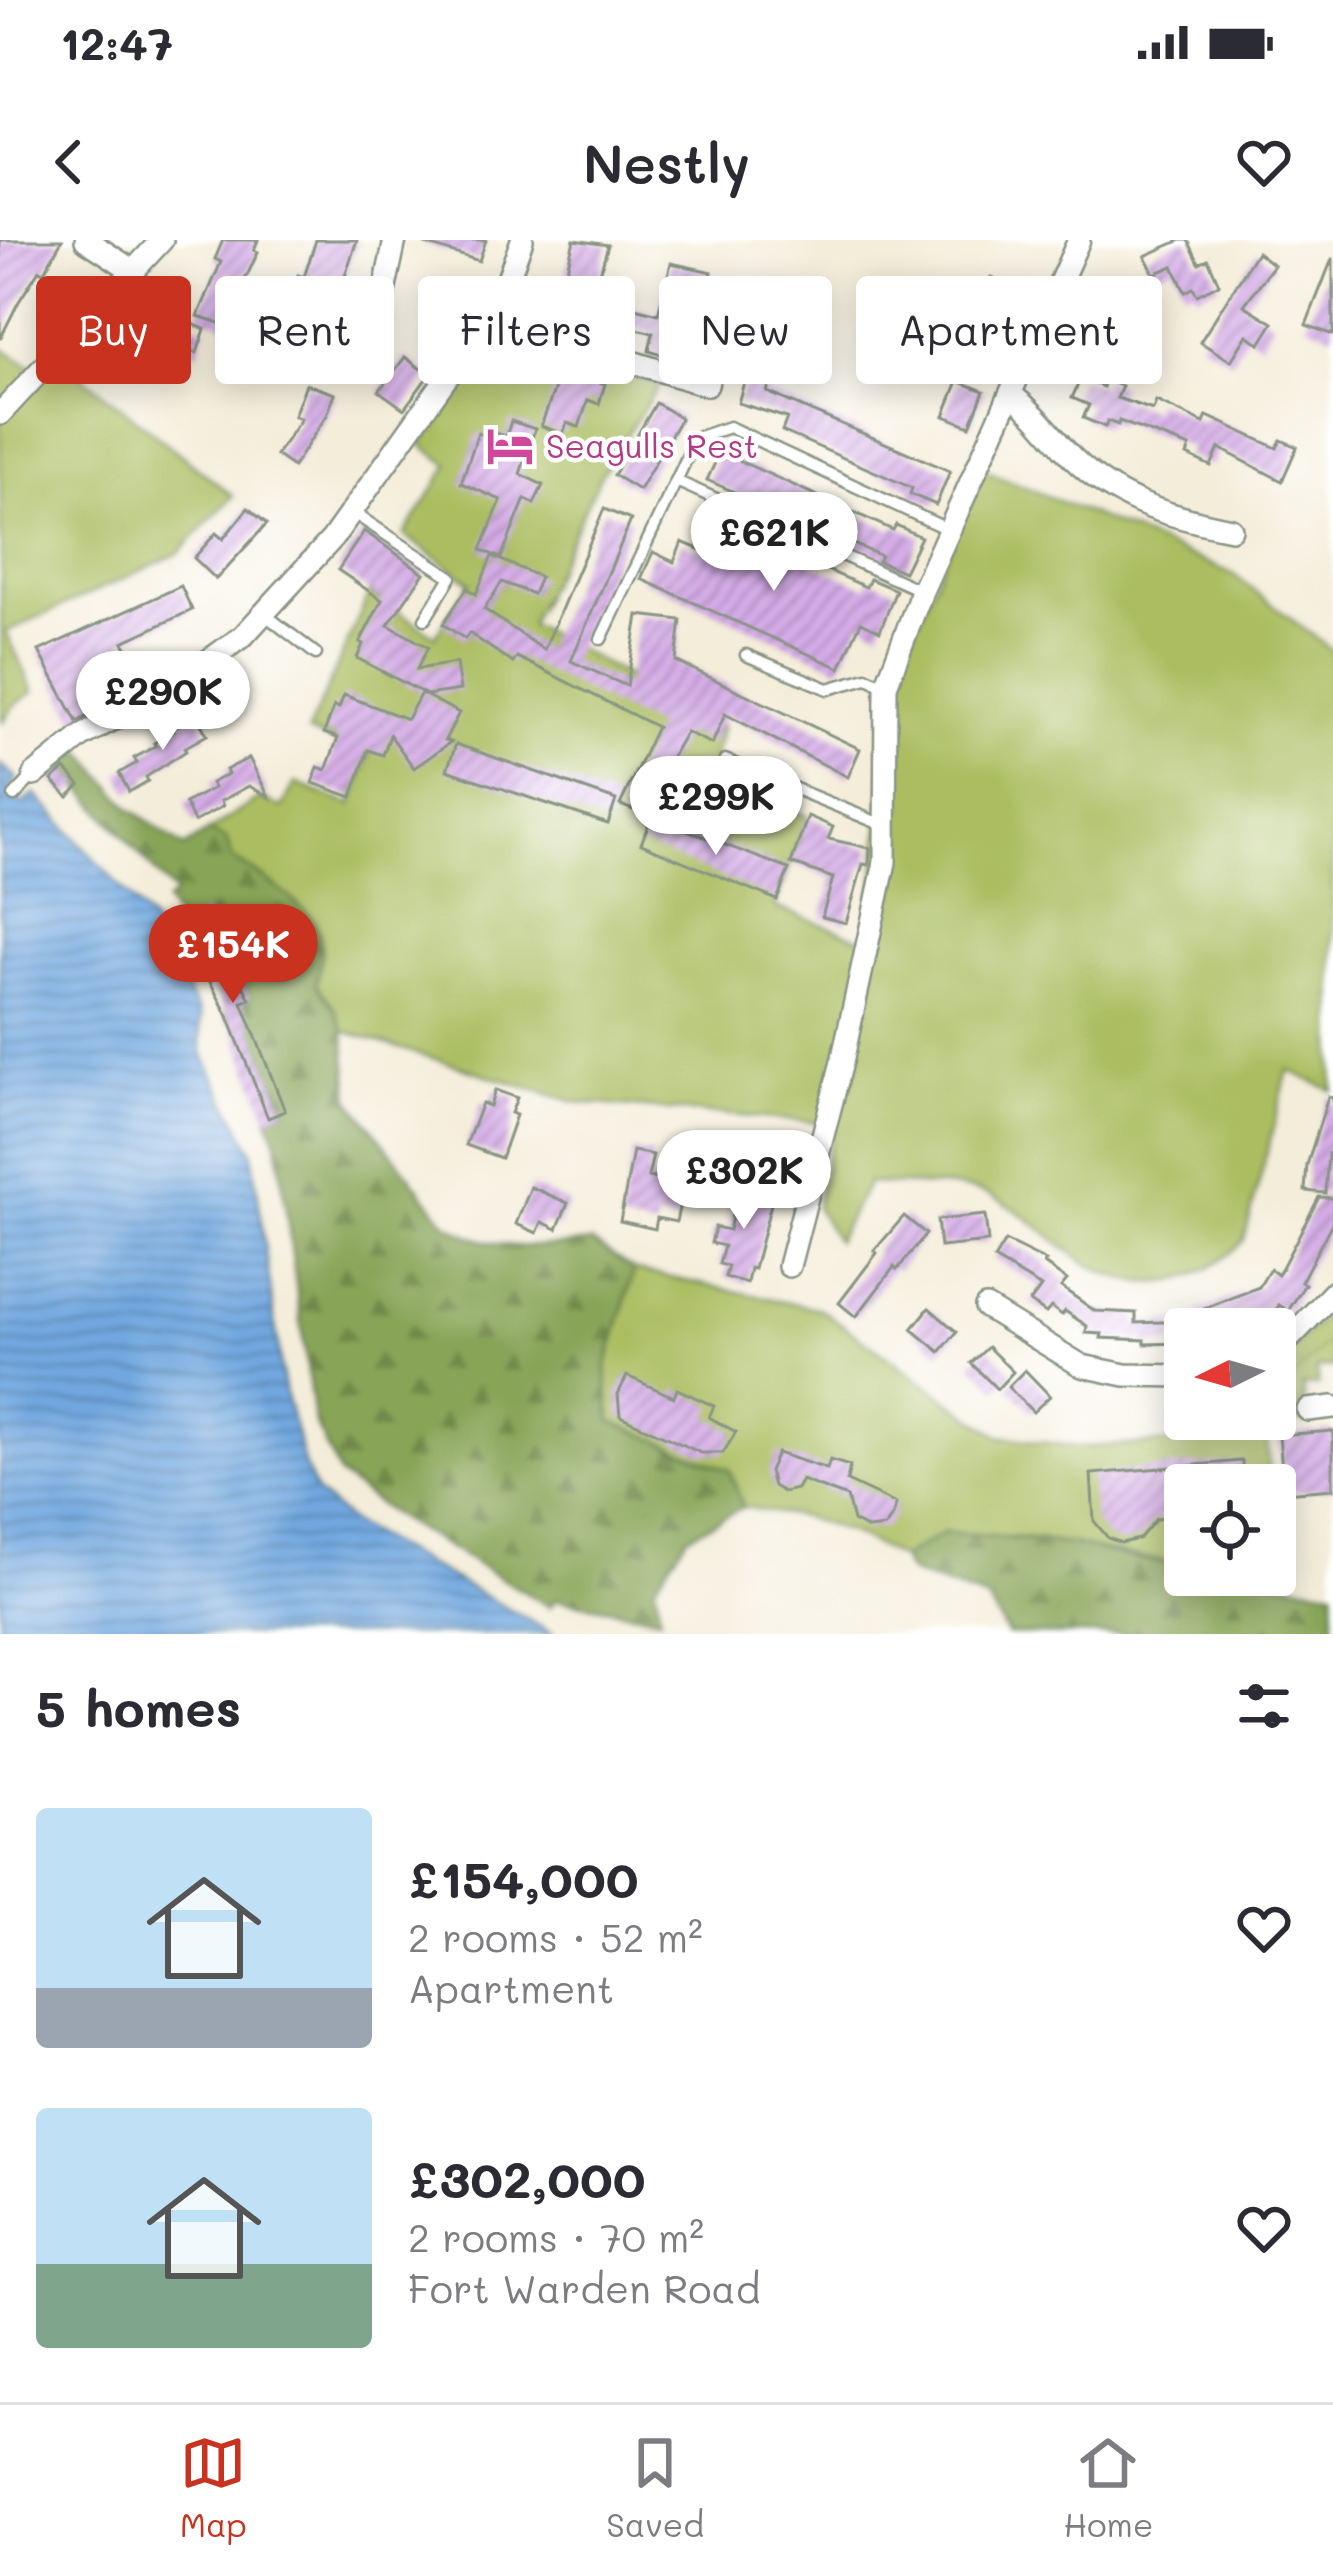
<!DOCTYPE html>
<meta charset="utf-8">
<style>
body{margin:0;font-family:Mali,sans-serif;background:#f7f7f7;color:#2b2b33;height:100vh;display:flex;flex-direction:column;font-size:45px;white-space:nowrap}
*{box-sizing:border-box;margin:0}
p{font-size:39px;color:#7c7c81}
.icon{flex:none;width:66px;height:66px;fill:none;stroke:currentColor;stroke-width:2;stroke-linecap:round;stroke-linejoin:round}
.map{position:relative;height:1394px;overflow:hidden}
.side{display:flex;flex-direction:column;background:#fff;flex:1}
.side>*{flex:none}
.guide{position:absolute;left:36px;top:36px;width:1263px;height:108px;display:flex;gap:24px}
.needle{width:78px;rotate:265deg}
.tools{position:absolute;left:1164px;top:1068px;display:grid;gap:24px}
.tools a{display:grid;place-items:center;width:132px;height:132px;border-radius:12px;background:#fff;box-shadow:0 6px 30px #0003;font-size:60px}
.price{position:absolute;translate:-50% -102px;padding:0 27px;border-radius:42px;background:#fff;color:#222;font-size:39px;line-height:78px;filter:drop-shadow(0 3px 6px #0008)}
.price::after{content:'';position:absolute;left:50%;top:72px;width:36px;height:27px;margin-left:-18px;background:inherit;clip-path:polygon(0 0,100% 0,50% 100%)}
.price.on{background:#c8321e;color:#fff}
ul{padding:0;list-style:none}
li{display:flex;align-items:center;gap:36px;height:300px;padding:0 36px}
li span{display:grid;place-items:center;flex:none;width:336px;height:240px;border-radius:12px;color:#555}
li>.icon{margin-inline-start:auto}
span .icon{width:144px;height:144px;fill:#fffc;stroke-width:1}
li b{font-size:51px}
h2{display:flex;justify-content:space-between;align-items:center;height:144px;padding:0 36px;font-size:51px}
.pill{padding:0 42px;border-radius:12px;background:#fff;box-shadow:0 6px 30px #0003;font-size:42px;line-height:108px}
.pill.on{background:#c8321e;color:#fff}
.status{display:flex;justify-content:space-between;align-items:center;height:84px;padding:0 60px;background:#fff;direction:ltr}
.status svg{height:33px;fill:currentColor}
header{display:flex;justify-content:space-between;align-items:center;height:156px;padding:0 36px;background:#fff;font-size:54px;font-weight:600}
.tabs{display:flex;justify-content:space-around;align-items:center;height:168px;border-top:3px solid #e1e1e2;background:#fff;font-size:33px;color:#7c7c81}
.tabs a{display:grid;justify-items:center;gap:6px}
.tabs .on{color:#c8321e}
.map>svg:first-child{display:block}
.green{fill:#abbd60;stroke:#657d4a;stroke-width:3}
.forest{fill:url(#forest-firs);stroke:#547045;stroke-width:3}
.garden{fill:url(#garden-furrows);stroke:#657d4a;stroke-width:3}
.water{fill:url(#water-rules);stroke:#48728a;stroke-width:3}
.building{fill:url(#building-hatch)}
.lines{fill:none;stroke-linecap:round;stroke-linejoin:round}
.lane-casing{stroke:#8a9586;stroke-width:15}
.street-casing{stroke:#8a9586;stroke-width:26}
.lane{stroke:#fff;stroke-width:10}
.street{stroke:#fff;stroke-width:21}
.labels{text-anchor:middle;stroke-width:9;stroke-linejoin:round;paint-order:stroke}
.hotel-label{font-size:33px;fill:#b23c85;stroke:#fff;text-anchor:start}
</style>
<div class="status"><b>12:47</b><svg viewBox="0 0 49 12"><path d="M0 12V9h3v3zM5 12V6h3v6zM10 12V3h3v9zM15 12V0h3v12zM26 1h20v11H26zM47 4h2v5h-2z"/></svg></div>
<header><svg class="icon" aria-label="back" viewBox="0 0 24 24"><path d="M15 5l-7 7 7 7"/></svg>Nestly<svg class="icon" aria-label="heart" viewBox="0 0 24 24"><path d="M12 20l-8-8c-3-5 5-10 8-4 3-6 11-1 8 4z"/></svg></header>
<div class="map">
<svg width="1333" height="1394" viewBox="0 0 1333 1394">
<defs>
<pattern id="forest-firs" width="22" height="20" patternUnits="userSpaceOnUse" patternTransform="scale(3)"><rect width="22" height="20" fill="#88a456"/><path d="M5 1l3.5 6h-7zM16 11l3.5 6h-7z" fill="#6f8748"/></pattern>
<pattern id="garden-furrows" width="10" height="10" patternUnits="userSpaceOnUse" patternTransform="scale(3)"><rect width="10" height="10" fill="#abbd60"/><path d="M-1 1l2-2M0 10L10 0M9 11l2-2" fill="none" stroke="#8b9b50"/></pattern>
<pattern id="water-rules" width="6" height="5" patternUnits="userSpaceOnUse" patternTransform="scale(3)"><rect width="6" height="5" fill="#71a7df"/><path d="M0 2.5h6" fill="none" stroke="#5c89b6"/></pattern>
<pattern id="building-hatch" width="6" height="6" patternUnits="userSpaceOnUse" patternTransform="scale(3)"><rect width="6" height="6" fill="#d5ace7"/><path d="M-1 1l2-2M0 6l6-6M5 7l2-2" fill="none" stroke="#ac8dbc"/></pattern>
</defs>
<rect width="100%" height="100%" fill="#fff"/>
<filter id="ink" filterUnits="userSpaceOnUse"><feTurbulence type="fractalNoise" baseFrequency=".00833" numOctaves="2"/><feDisplacementMap in="SourceGraphic" scale="24" xChannelSelector="R" yChannelSelector="G"/><feConvolveMatrix kernelMatrix="1 2 1 2 8 2 1 2 1" color-interpolation-filters="sRGB"/></filter>
<filter id="wash" filterUnits="userSpaceOnUse"><feTurbulence type="fractalNoise" baseFrequency=".004" numOctaves="4" result="noise"/><feDisplacementMap in="SourceGraphic" scale="48" xChannelSelector="R" yChannelSelector="G"/><feGaussianBlur stdDeviation="2.7" result="paint"/><feColorMatrix in="noise" values="0 0 0 0 0 0 0 0 0 0 0 0 0 0 0 0 0 1.4 0 .05"/><feComposite in="paint" operator="in"/></filter>
<g filter="url(#wash)">
<rect width="100%" height="100%" fill="#f4edd9"/>
<g class="green">
<path d="M496,97L659,145L599,238L530,384L722,487L709,534L808,576L775,667L863,699L868,724L891,446L982,229L1231,333L1333,411V851L1288,830L1244,1000C1222,1023 1196,1039 1164,1042C1084,1049 1051,982 987,954C966,944 895,945 868,943L836,1001L816,967L834,884L575,862L344,791L334,767L316,744C320,726 325,704 316,686C303,663 255,631 232,619L226,599L209,591L260,558L282,568L295,543L352,565L369,515L308,492L370,352L435,396L470,342L404,295L449,225L421,205Z"/>
<polygon points="0,107 37,129 0,168"/>
<polygon points="59,118 233,256 179,313 6,392 34,451 15,465 2,482 0,180"/>
<polygon points="634,1030 820,1069 999,1196 1078,1207 1267,1199 1270,1245 1185,1245 1185,1325 1036,1299 944,1293 901,1318 848,1292 803,1277 743,1267 729,1230 611,1182 606,1130"/>
</g>
<g class="forest">
<path d="M82,511L130,568L184,607L209,591L226,599L232,619C255,631 304,663 316,686C325,704 320,726 316,744L334,767L344,791L350,859L445,982C489,1014 542,1007 592,1002L634,1030L606,1129L611,1181L729,1230L743,1267L688,1296L655,1344L660,1378L555,1359L550,1367L396,1277L339,1235L314,1180L277,902L268,878L285,870L246,776L230,782L225,771L249,759L205,673L180,685L166,662L175,654L59,524Z"/>
<polygon points="944,1293 1073,1304 1135,1319 1185,1325 1185,1335 1244,1335 1333,1350 1333,1394 1007,1394 988,1360 909,1333 901,1318"/>
</g>
<polygon class="garden" points="1333,1070 1333,1127 1317,1128 1318,1145 1303,1146 1306,1181 1267,1185 1267,1179 1275,1179 1275,1120"/>
<polygon class="water" points="0,524 17,538 9,551 23,564 35,553 151,681 200,775 202,812 252,910 283,1144 305,1227 316,1252 353,1284 554,1394 0,1394"/>
<g id="blocks">
<g class="building">
<polygon points="0,0 62,0 44,32 39,30 18,63 0,99"/>
<polygon points="223,0 258,0 254,10 258,12 240,51 245,53 228,86 198,76 221,22 215,19"/>
<polygon points="316,0 357,0 341,48 368,56 368,80 359,109 373,112 369,131 324,116 338,70 291,55 298,35 304,37"/>
<polygon points="425,0 486,0 479,21 425,4"/>
<polygon points="574,0 608,5 593,57 658,74 671,23 712,32 707,56 691,52 675,119 649,111 653,93 587,76 582,91 554,82"/>
<polygon points="1181,0 1188,0 1199,23 1208,19 1219,44 1197,55 1193,48 1185,52 1173,26 1154,34 1145,16"/>
<polygon points="1257,12 1274,25 1244,65 1273,83 1260,104 1247,95 1231,121 1200,102"/>
<polygon points="1332,19 1333,19 1333,95 1306,85"/>
<polygon points="991,37 1017,48 1005,76 1015,80 1006,102 970,87"/>
<polygon points="456,42 471,52 464,62 470,66 449,97 428,83"/>
<polygon points="742,51 780,60 773,87 735,77"/>
<polygon points="1100,77 1140,92 1128,122 1089,107"/>
<polygon points="180,79 205,89 197,113 171,102"/>
<polygon points="765,92 790,100 782,124 776,122 767,152 950,231 936,265 910,254 912,248 782,191 787,178 738,163 752,115 758,117"/>
<polygon points="405,117 429,135 404,169 379,151"/>
<polygon points="562,128 605,144 599,164 588,160 579,187 567,183 563,194 541,186"/>
<polygon points="1081,138 1103,147 1105,140 1122,146 1117,158 1153,170 1156,161 1204,183 1207,176 1277,208 1281,200 1297,207 1282,241 1219,208 1211,226 1187,215 1190,207 1119,181 1118,185 1108,181 1105,187 1083,178 1089,165 1072,158"/>
<polygon points="958,141 984,151 970,186 944,176"/>
<polygon points="306,144 335,154 327,175 293,227 276,215 301,179 294,176"/>
<polygon points="656,163 681,178 639,250 614,235"/>
<polygon points="511,181 535,189 520,234 543,245 534,264 525,259 501,318 481,310 501,260 461,243 478,193 494,198 496,193 506,197"/>
<polygon points="720,212 893,290 896,285 921,297 904,332 878,321 881,316 707,240"/>
<polygon points="248,268 267,284 216,339 194,318 216,293 223,299"/>
<polygon points="604,269 631,280 571,421 627,446 638,375 681,380 676,421 860,509 848,537 725,474 712,504 686,492 664,530 646,575 620,565 657,487 517,417 513,423 469,393 465,399 443,384 467,348 476,354 492,316 540,337 533,354 502,342 484,369 544,410"/>
<polygon points="711,279 866,347 870,339 896,350 880,391 861,382 840,428 641,339 653,312 674,322 682,302 727,321 735,306 706,289"/>
<polygon points="364,291 424,333 388,385 428,407 417,429 456,423 460,450 427,455 357,418 363,404 360,402 382,360 338,330"/>
<polygon points="181,346 192,370 123,402 145,445 77,482 39,411"/>
<polygon points="421,453 459,473 445,500 451,502 414,528 390,495 383,515 368,510 352,557 313,543 318,527 326,530 338,498 324,493 334,466 339,468 344,455 407,479"/>
<polygon points="196,475 207,495 184,508 186,511 146,537 148,541 129,552 119,533 137,523 134,518 156,506 154,503 174,491 173,488"/>
<polygon points="456,504 616,560 608,584 447,530"/>
<polygon points="249,518 269,557 249,546 221,561 223,566 194,582 185,563 214,548 211,543 228,534 226,530"/>
<polygon points="65,529 80,545 68,557 52,540"/>
<polygon points="808,576 833,587 828,599 870,608 869,625 863,624 846,683 822,677 833,638 791,623"/>
<polygon points="651,577 789,629 777,660 641,604"/>
<polygon points="205,673 250,759 242,762 285,871 268,878 227,774 180,685"/>
<polygon points="495,850 517,858 511,873 516,875 501,918 466,905 482,863 490,866"/>
<polygon points="1328,857 1333,858 1333,916 1328,914 1325,953 1305,951 1307,925"/>
<polygon points="633,911 653,915 648,937 684,944 676,982 657,978 655,989 620,981"/>
<polygon points="739,944 774,952 754,1029 750,1028 747,1043 725,1037 728,1026 719,1024 724,1006 711,1003 715,987 729,990"/>
<polygon points="531,947 568,963 557,989 542,982 537,993 516,984"/>
<polygon points="1319,957 1333,958 1333,981 1301,1042 1305,1044 1288,1071 1279,1065 1272,1077 1242,1089 1237,1083 1222,1089 1206,1089 1198,1071 1259,1047 1270,1029 1278,1035"/>
<polygon points="985,975 988,1002 940,1007 937,980"/>
<polygon points="904,976 926,994 897,1030 894,1027 856,1077 839,1063 877,1013 874,1011"/>
<polygon points="1005,1001 1046,1021 1044,1024 1067,1040 1061,1047 1095,1071 1136,1073 1136,1083 1185,1081 1185,1103 1145,1104 1145,1100 1101,1098 1102,1094 1086,1093 1087,1086 1065,1071 1062,1075 1051,1067 1046,1073 1030,1062 1041,1047 994,1019"/>
<polygon points="929,1068 957,1092 940,1112 912,1089"/>
<polygon points="988,1107 1013,1132 997,1149 971,1123"/>
<polygon points="1025,1130 1050,1156 1033,1172 1008,1147"/>
<polygon points="627,1136 674,1157 677,1149 714,1166 709,1177 736,1192 723,1213 701,1213 620,1176 618,1154"/>
<polygon points="1333,1191 1333,1249 1284,1253 1279,1195"/>
<polygon points="777,1213 827,1229 830,1220 850,1226 847,1241 896,1264 893,1275 885,1287 868,1289 853,1281 847,1257 802,1240 797,1249 783,1252 773,1246 769,1231"/>
<polygon points="1242,1221 1243,1245 1185,1245 1185,1276 1156,1279 1139,1299 1121,1303 1108,1298 1094,1281 1091,1234"/>
</g>
</g>
</g>
<g filter="url(#ink)">
<use href="#blocks" fill-opacity="0" stroke="#8a9586" stroke-width="3"/>
<g class="lines">
<defs>
<g id="lane">
<polyline points="352,272 451,337 425,379"/>
<polyline points="922,351 676,241 696,198 729,187 949,290"/>
<polyline points="263,373 316,414"/>
<polyline points="601,399 676,241"/>
<polyline points="746,415 828,449 867,438 886,446"/>
<polyline points="725,520 883,585"/>
<polyline points="14,556 34,535"/>
</g>
<g id="street">
<polyline points="86,0 135,32"/>
<polyline points="499,64 537,93 707,145 717,101"/>
<polyline points="380,71 395,0"/>
<path d="M1012,155C1033,171 1047,189 1064,209C1110,260 1166,276 1231,289"/>
<polyline points="0,174 162,0"/>
<polyline points="34,535 82,496 167,450 243,396 332,299 499,64 522,0"/>
<polyline points="789,1026 842,822 885,622 886,446 922,351 1079,0"/>
<polyline points="986,1067 1082,1126 1125,1135 1185,1136"/>
<polyline points="1275,1108 1290,1098 1333,1053"/>
<polyline points="1308,1170 1333,1167"/>
</g>
</defs>
<use href="#lane" class="lane-casing"/>
<use href="#street" class="street-casing"/>
<use href="#lane" class="lane"/>
<use href="#street" class="street"/>
</g>
</g>
<defs>
<symbol id="hotel-bare" viewBox="-9 -9 18 18"><path d="M-6-4.5h1.5V1H6V5H4.5V3h-9V5H-6ZM-4 0a1.8 1.8 0 1 1 3.6 0ZM.5 0V-2.5h3Q6-2.5 6 0Z" fill="#d1479c" stroke="#fff" stroke-width="2.5" paint-order="stroke"/></symbol>
</defs>
<g fill-rule="evenodd">
<use href="#hotel-bare" x="477" y="173" width="66" height="66"/>
</g>
<g class="labels">
<g class="hotel-label">
<text x="546" y="218">Seagulls Rest</text>
</g>
</g>
</svg>
<div class="tools">
<a><svg class="needle" viewBox="-14 -14 28 28"><path d="M0-13l5 13h-10z" fill="#e53935"/><path d="M0 13l5-13h-10z" fill="#7c7c81"/></svg></a>
<a><svg class="icon" aria-label="locate" viewBox="0 0 24 24"><circle cx="12" cy="12" r="6"/><path d="M12 2v4M12 18v4M2 12h4M18 12h4"/></svg></a>
</div>
<b class="price" style="left:774px;top:354px">£621K</b>
<b class="price" style="left:163px;top:513px">£290K</b>
<b class="price" style="left:716px;top:618px">£299K</b>
<b class="price on" style="left:233px;top:766px">£154K</b>
<b class="price" style="left:744px;top:992px">£302K</b>
<div class="guide">
<a class="pill on">Buy</a>
<a class="pill">Rent</a>
<a class="pill">Filters</a>
<a class="pill">New</a>
<a class="pill">Apartment</a>
</div>
</div>
<section class="side">
<h2>5 homes<svg class="icon" aria-label="filters" viewBox="0 0 24 24"><path d="M4 7h16M4 17h16"/><circle cx="9" cy="7" r="2"/><circle cx="15" cy="17" r="2"/></svg></h2>
<ul>
<li><span style="background:linear-gradient(#bfe0f5 75%,#9aa5b1 0)"><svg class="icon" aria-label="home" viewBox="0 0 24 24"><path d="M3 11l9-7 9 7M6 9v11h12V9"/></svg></span><div><b>£154,000</b><p>2 rooms · 52 m²</p><p>Apartment</p></div><svg class="icon" aria-label="heart" viewBox="0 0 24 24"><path d="M12 20l-8-8c-3-5 5-10 8-4 3-6 11-1 8 4z"/></svg></li>
<li><span style="background:linear-gradient(#bfe0f5 65%,#7fa58c 0)"><svg class="icon" aria-label="home" viewBox="0 0 24 24"><path d="M3 11l9-7 9 7M6 9v11h12V9"/></svg></span><div><b>£302,000</b><p>2 rooms · 70 m²</p><p>Fort Warden Road</p></div><svg class="icon" aria-label="heart" viewBox="0 0 24 24"><path d="M12 20l-8-8c-3-5 5-10 8-4 3-6 11-1 8 4z"/></svg></li>
</ul>
</section>
<nav class="tabs">
<a class="on"><svg class="icon" aria-label="map" viewBox="0 0 24 24"><path d="M3 6l6-2 6 2 6-2v14l-6 2-6-2-6 2zM9 4v14M15 6v14"/></svg>Map</a>
<a><svg class="icon" aria-label="saved" viewBox="0 0 24 24"><path d="M7 4h10v16l-5-4-5 4z"/></svg>Saved</a>
<a><svg class="icon" aria-label="home" viewBox="0 0 24 24"><path d="M3 11l9-7 9 7M6 9v11h12V9"/></svg>Home</a>
</nav>
